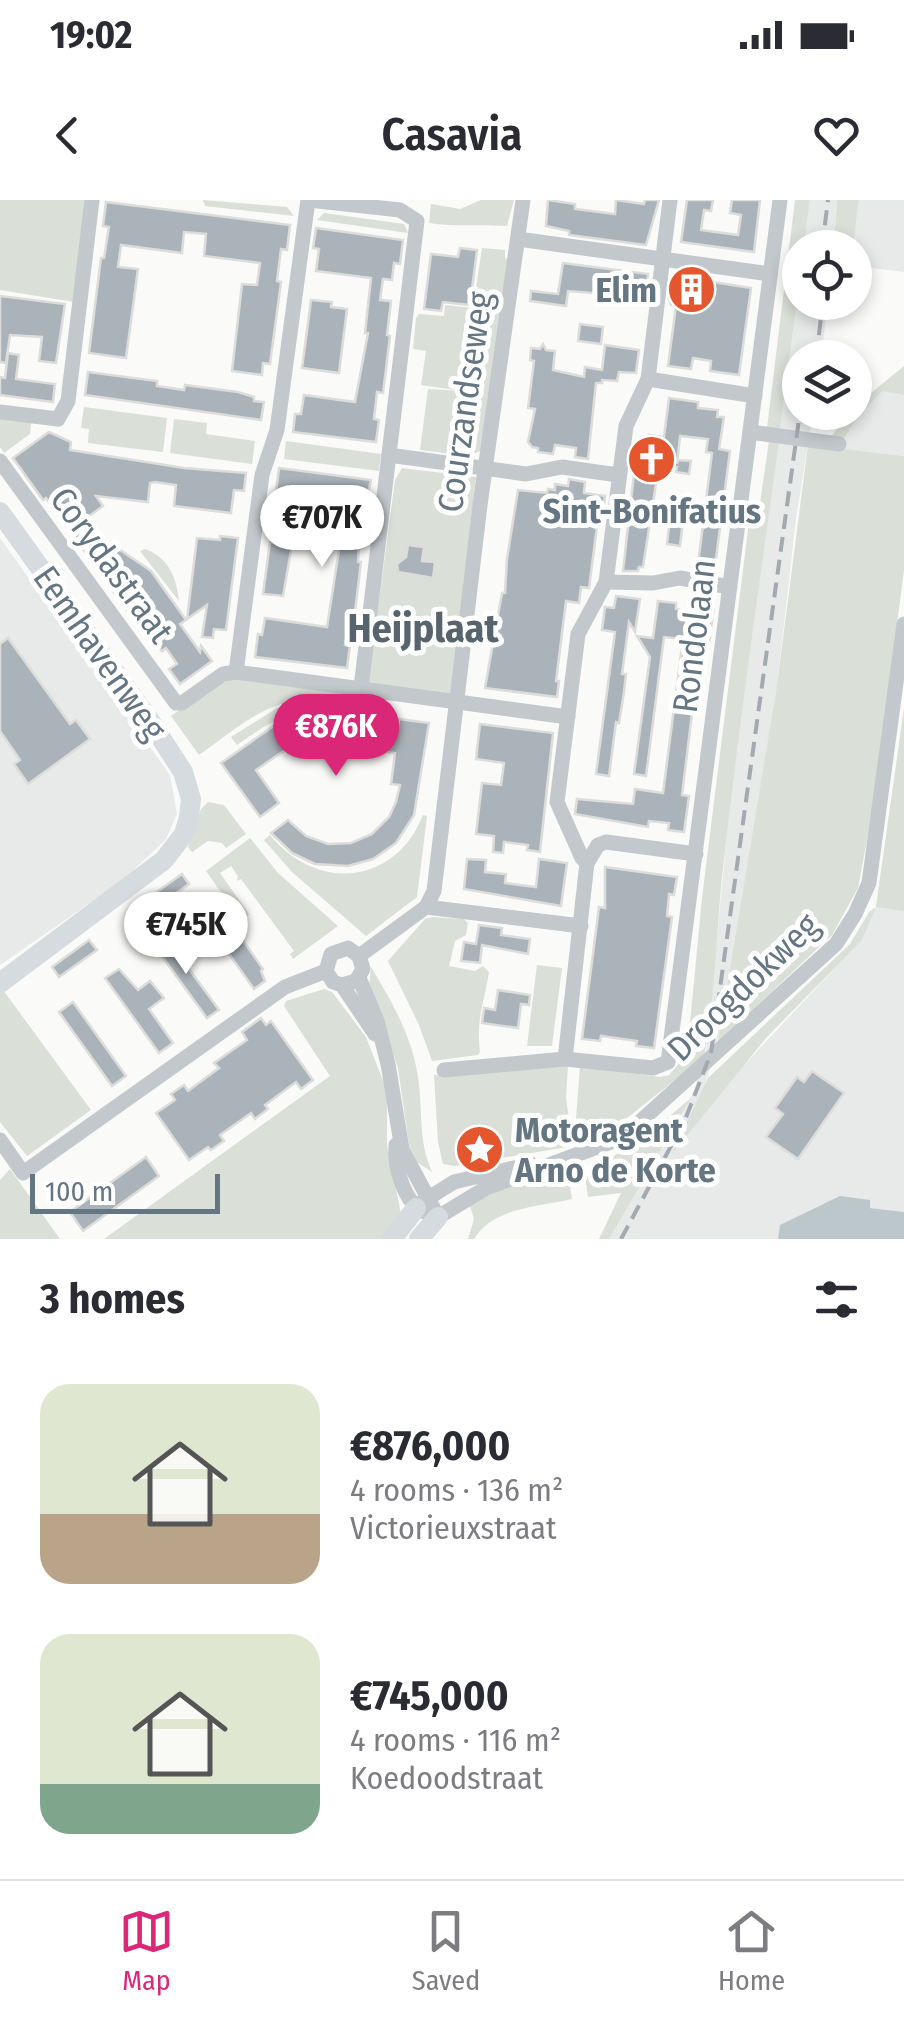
<!DOCTYPE html>
<meta charset="utf-8">
<style>
body{margin:0;font-family:"Fira Sans Condensed",sans-serif;background:#f7f7f7;color:#2b2b33;height:100vh;display:flex;flex-direction:column;font-size:38px;white-space:nowrap}
*{box-sizing:border-box;margin:0}
p{font-size:32px;color:#7c7c81}
.icon{flex:none;width:55px;height:55px;fill:none;stroke:currentColor;stroke-width:2;stroke-linecap:round;stroke-linejoin:round}
.map{position:relative;height:1039px;overflow:hidden}
.sheet{display:flex;flex-direction:column;background:#fff;flex:1}
.sheet>*{flex:none}
.fabs{position:absolute;left:782px;top:30px;display:grid;gap:20px}
.fabs a{display:grid;place-items:center;width:90px;height:90px;border-radius:50%;background:#fff;box-shadow:0 5px 15px #0003;font-size:50px}
.scale{position:absolute;left:30px;bottom:25px;width:190px;box-sizing:border-box;padding-left:10px;border:5px solid #657683;border-top:0;font-size:28px;line-height:35px;white-space:nowrap;color:#657683;-webkit-text-stroke:8px #fff;paint-order:stroke}
.price{position:absolute;translate:-50% -85px;padding:0 22px;border-radius:35px;background:#fff;color:#222;font-size:32px;line-height:65px;filter:drop-shadow(0 2px 5px #0008)}
.price::after{content:'';position:absolute;left:50%;top:60px;width:30px;height:22px;margin-left:-15px;background:inherit;clip-path:polygon(0 0,100% 0,50% 100%)}
.price.active{background:#db2777;color:#fff}
ul{padding:0;list-style:none}
li{display:flex;align-items:center;gap:30px;height:250px;padding:0 40px}
li span{display:grid;place-items:center;flex:none;width:280px;height:200px;border-radius:30px;color:#555}
li>.icon{margin-inline-start:auto}
span .icon{width:120px;height:120px;fill:#fffc;stroke-width:1}
li b{font-size:42px}
h2{display:flex;justify-content:space-between;align-items:center;height:120px;padding:0 40px;font-size:42px}
.status{display:flex;justify-content:space-between;align-items:center;height:70px;padding:0 50px;background:#fff;direction:ltr}
.status svg{height:28px;fill:currentColor}
header{display:flex;justify-content:space-between;align-items:center;height:130px;padding:0 40px;background:#fff;font-size:45px;font-weight:600}
.dock{display:flex;justify-content:space-around;align-items:center;height:140px;border-top:2px solid #e1e1e2;background:#fff;font-size:28px;color:#7c7c81}
.dock a{display:grid;justify-items:center;gap:5px}
.dock .active{color:#db2777}
.map>svg:first-child{display:block}
.built{fill:#e8e9e9}
.green{fill:#dadfd7}
.water{fill:#bbc7cb}
.building{fill:#aab3b9;stroke:#dcdcda;stroke-width:2.5}
.lines{fill:none;stroke-linecap:round;stroke-linejoin:round}
.street{stroke:#c3c8cc;stroke-width:15}
.secondary{stroke:#d6dbdf;stroke-width:20}
.rail{stroke:#a2aab0;stroke-width:4;stroke-dasharray:15 8;stroke-linecap:butt}
.labels{text-anchor:middle;stroke-width:10;stroke-linejoin:round;paint-order:stroke}
.poi-label{font-size:35px;font-weight:bold;fill:#657683;stroke:#fff;text-anchor:end}
.street-label{font-size:35px;fill:#657683;stroke:#fff}
.quarter-label{font-size:40px;font-weight:bold;fill:#57646e;stroke:#fff}
</style>
<div class="status"><b>19:02</b><svg viewBox="0 0 49 12"><path d="M0 12V9h3v3zM5 12V6h3v6zM10 12V3h3v9zM15 12V0h3v12zM26 1h20v11H26zM47 4h2v5h-2z"/></svg></div>
<header><svg class="icon" aria-label="back" viewBox="0 0 24 24"><path d="M15 5l-7 7 7 7"/></svg>Casavia<svg class="icon" aria-label="heart" viewBox="0 0 24 24"><path d="M12 20l-8-8c-3-5 5-10 8-4 3-6 11-1 8 4z"/></svg></header>
<div class="map">
<svg width="904" height="1039" viewBox="0 0 904 1039">
<rect width="100%" height="100%" fill="#fafaf8"/>
<g class="built">
<polygon points="810,0 837,0 834,47 804,48"/>
<polygon points="859,0 904,0 904,72 855,66 853,47"/>
<polygon points="800,78 800,102 828,103 821,157 800,158 800,212 813,213 796,319 777,485 720,835 701,898 731,879 862,739 876,707 904,509 904,1012 869,1008 793,1039 603,1039 678,924 695,888 706,852 730,602"/>
<polygon points="882,190 904,195 904,256 838,249 856,219"/>
<polygon points="0,338 170,575 177,614 166,639 123,680 0,765"/>
</g>
<g class="green">
<polygon points="0,0 87,0 74,102 0,90"/>
<polygon points="203,0 287,7 294,16 205,6"/>
<path d="M481,0H514L507,26C480,24 455,27 429,23L431,4L460,9Z"/>
<polygon points="795,0 810,0 804,47 800,48 800,78 780,229 767,228"/>
<polygon points="837,0 859,0 853,47 834,47"/>
<polygon points="324,13 404,24 408,33 317,20"/>
<polygon points="482,48 505,50 505,58 509,60 485,249 468,256 420,250 428,189 462,191 421,185 426,151 413,149 416,118 419,114 444,116 445,105 473,108"/>
<polygon points="904,166 904,195 882,191 856,219 844,239 831,237 849,213 855,212 855,206"/>
<polygon points="84,207 167,218 163,252 88,243 89,229 81,228"/>
<polygon points="0,217 31,223 30,234 4,253 0,247"/>
<polygon points="174,219 207,223 206,234 255,241 252,264 170,253"/>
<polygon points="286,241 381,254 379,271 284,259"/>
<path d="M769,241H779C760,380 740,519 724,659C716,725 716,792 704,857L607,934L581,941L576,918L580,867L661,877L669,875L687,854L702,698L749,322L758,317Z"/>
<polygon points="808,245 904,256 904,370 873,608 858,688 832,735 718,842 777,485"/>
<polygon points="402,268 476,277 450,495 368,484 395,280"/>
<path d="M145,349C169,358 176,377 179,401L140,351Z"/>
<path d="M225,477L339,491L338,496C271,496 251,518 199,555L171,516Z"/>
<path d="M318,500H339L337,514C290,510 275,518 237,545L231,537L277,508Z"/>
<polygon points="904,509 904,711 876,707 862,740 766,838 672,954 708,878 850,744 869,712 876,707"/>
<polygon points="208,602 224,605 246,634 226,648 222,643 208,641 192,652 188,647 201,609"/>
<path d="M423,615L427,616L417,697L366,736L292,672L264,640L270,635C316,692 395,686 423,615Z"/>
<polygon points="250,638 278,673 338,726 293,759 290,754 294,751 241,679 237,681 238,676 231,666 220,673 249,714 241,720 206,671"/>
<path d="M432,717L464,719L468,723L466,735L455,741L449,766L475,771L483,766L489,772C484,805 476,816 480,852L478,855L432,861L419,825L388,761L425,719Z"/>
<polygon points="537,765 562,768 552,846 527,846"/>
<path d="M371,767C392,802 412,836 418,877C423,910 418,942 432,972L417,962L409,945L398,868L369,787Z"/>
<polygon points="324,789 332,792 366,837 387,891 387,945 401,1014 387,1039 104,1039 330,876 284,806 286,801"/>
<polygon points="3,790 91,910 27,956 0,922 0,792"/>
<polygon points="568,865 566,898 573,946 454,966 443,964 438,942 434,875"/>
<polygon points="691,898 609,1039 599,1039 621,993 588,997 585,976 593,967 639,942"/>
<polygon points="10,969 60,1039 0,1039 0,980"/>
<path d="M554,972L569,980L572,999C539,1007 493,1007 474,1039H468L474,1019L469,1003L503,987Z"/>
</g>
<polygon class="water" points="840,996 870,1000 870,1008 904,1012 904,1039 778,1039 780,1025"/>
<g class="building">
<polygon points="548,0 575,4 575,9 615,14 616,0 644,4 645,0 659,0 646,45 569,35 569,31 546,26"/>
<polygon points="687,0 713,0 711,11 704,10 701,30 738,35 741,15 730,13 732,0 760,0 754,52 681,42"/>
<polygon points="106,2 290,25 287,50 281,49 277,81 281,82 270,164 263,163 262,175 232,171 242,84 257,85 260,63 204,56 206,34 184,32 182,53 121,45 118,67 138,69 126,158 89,153 101,58 104,58 109,27 103,26"/>
<polygon points="316,28 403,40 400,64 394,63 392,80 383,79 380,100 391,101 387,135 390,136 383,193 377,192 374,219 379,220 376,242 293,232 295,214 301,214 304,195 355,202 368,133 365,133 371,78 316,71 319,49 313,48"/>
<polygon points="460,48 477,50 470,105 443,102 441,111 424,109 431,54 458,57"/>
<polygon points="563,63 648,74 645,97 568,91 566,106 530,101 531,91 558,94"/>
<polygon points="675,76 751,88 739,175 710,171 711,161 693,158 691,169 668,166 676,106 671,105 669,99"/>
<polygon points="0,96 65,104 56,163 39,161 42,137 10,135 6,163 0,162"/>
<polygon points="311,100 332,102 331,107 347,109 339,173 302,168"/>
<polygon points="580,124 603,127 601,144 578,141"/>
<polygon points="543,144 546,150 555,151 553,170 584,177 585,167 602,170 605,145 639,150 636,173 619,172 617,181 602,180 602,183 596,183 588,259 575,257 576,248 555,245 553,254 538,252 538,248 532,247 528,242 535,209 528,208 534,161 530,160 531,148 540,149"/>
<polygon points="8,153 19,155 16,179 55,184 53,202 0,195 0,177 5,178"/>
<polygon points="88,172 157,181 157,186 184,190 185,185 238,192 254,197 254,201 264,202 261,220 85,195"/>
<polygon points="669,198 698,202 698,208 718,210 717,217 724,217 719,249 730,251 715,366 698,364 712,253 706,252 708,239 680,236 677,264 678,260 691,261 689,274 676,272 677,267 659,264 643,367 639,367 638,371 623,371 637,247 643,241 648,242 649,235 664,237"/>
<polygon points="49,232 71,242 70,250 184,268 246,273 244,291 234,290 231,313 174,306 176,285 155,282 150,283 148,302 96,296 103,306 84,320 91,330 151,371 186,420 180,424 200,452 201,446 212,461 180,484 169,469 177,464 166,448 162,451 157,446 154,448 46,298 43,300 13,258"/>
<polygon points="279,268 371,280 360,328 358,362 361,362 354,420 349,420 345,445 350,446 347,468 255,457 258,434 262,435 265,418 327,427 341,337 341,315 279,308 281,291 276,291"/>
<polygon points="569,279 585,282 584,293 605,296 603,312 599,311 589,388 581,387 579,403 566,401 556,481 559,481 557,497 485,488 502,393 505,393 507,359 518,290 547,293 548,289 555,290 555,284 568,286"/>
<polygon points="672,302 685,304 680,346 667,344"/>
<polygon points="220,336 238,338 226,430 214,429 213,438 202,437 207,405 187,419 197,338 220,340"/>
<polygon points="270,342 292,345 283,396 263,394"/>
<polygon points="408,345 424,347 422,361 435,362 433,378 398,372 397,364 406,357"/>
<polygon points="616,396 640,399 635,432 629,422 622,474 626,474 624,492 619,523 616,522 609,576 596,574 615,432 602,430 605,407 614,408"/>
<polygon points="658,401 676,403 676,409 697,412 698,404 714,406 709,443 701,442 699,456 682,595 689,596 684,632 668,630 669,623 649,621 648,627 575,614 577,599 633,604 635,589 663,593 683,439 664,437 646,576 634,574 650,457 637,436 653,438"/>
<polygon points="8,438 70,524 76,520 90,539 28,584 14,564 20,560 0,531 0,444"/>
<polygon points="309,516 398,527 399,519 429,523 414,615 396,643 373,659 348,666 315,664 292,653 271,633 288,620 306,636 328,644 351,643 372,634 389,617 396,602 400,585 391,584 395,553 309,543 288,548 256,570 279,603 260,617 221,563 275,525"/>
<polygon points="480,524 553,533 540,652 527,650 528,645 504,642 503,653 493,652 494,636 476,634 482,583 501,585 504,563 476,559"/>
<polygon points="467,659 486,660 485,672 506,674 505,683 536,687 539,659 567,663 561,706 464,689"/>
<polygon points="605,667 677,677 674,695 669,694 667,716 672,717 654,848 636,846 637,841 601,836 600,841 582,839 599,707 605,708"/>
<polygon points="182,674 189,684 151,711 144,701"/>
<polygon points="212,702 216,708 219,706 263,769 261,771 265,781 254,789 199,712"/>
<polygon points="479,725 502,728 501,735 530,739 528,754 482,745 480,763 461,761 464,742 476,744"/>
<polygon points="165,736 219,810 207,818 153,744"/>
<polygon points="89,740 97,750 59,777 52,767"/>
<polygon points="119,769 138,790 150,781 164,798 149,809 173,843 159,853 105,778"/>
<polygon points="498,790 530,795 529,805 521,804 518,828 482,823 484,808 495,810"/>
<polygon points="73,802 126,876 112,886 59,812"/>
<polygon points="261,818 266,825 271,821 313,880 301,889 296,882 265,905 268,909 255,919 251,913 220,935 224,941 211,950 208,947 189,960 156,913 175,900 171,894 184,885 188,891 219,868 214,863 247,840 242,832"/>
<polygon points="812,871 844,893 798,959 766,937 783,914 775,908 797,877 804,882"/>
<polygon points="146,957 159,976 83,1031 70,1012"/>
</g>
<g class="lines">
<g class="street">
<polyline points="309,0 400,10 417,21 361,488"/>
<polyline points="518,39 770,74"/>
<polyline points="648,179 755,196"/>
<polyline points="0,212 58,219 68,201 92,0"/>
<polyline points="750,232 839,244"/>
<polyline points="389,255 526,274 562,267 618,275"/>
<polyline points="0,261 176,503 182,503 223,474 236,472 568,517"/>
<polyline points="606,382 653,383 680,378 730,387"/>
<polyline points="236,472 262,275 277,230 308,0"/>
<polyline points="587,663 598,645 606,642 696,654"/>
<polyline points="426,707 581,726"/>
<polyline points="359,756 426,707 434,691 480,305 523,0"/>
<polyline points="359,778 377,821 388,864 402,949 438,1017"/>
<polyline points="342,785 356,781 363,769 359,756 348,748 331,754 326,771 333,782 342,785 375,834"/>
<polyline points="565,859 587,663 582,658 557,602 578,434 606,382 626,226 648,179 670,0"/>
<polyline points="444,870 565,859 653,868 668,862 780,0"/>
<polyline points="0,940 23,973 285,787 326,771"/>
<path d="M396,945C394,966 404,1004 425,1012"/>
<polyline points="422,1002 454,982 531,964"/>
<polyline points="438,1017 486,988 622,938 836,744 855,714 869,683 904,424"/>
</g>
<g class="secondary">
<polyline points="0,312 152,524 183,572 191,599 189,617 184,634 164,660 0,783"/>
<polyline points="392,1039 416,1008"/>
<polyline points="419,1039 438,1017"/>
</g>
<g class="rail">
<polyline points="822,48 828,0"/>
<polyline points="816,158 823,102"/>
<polyline points="621,1039 685,920 711,853 800,212"/>
</g>
</g>
<defs>
<symbol id="building-disc" viewBox="-11 -11 22 22"><circle r="9.5" fill="#e4572e" stroke="#fff"/><path d="M-4-6H4V6H1V3H-1V6H-4ZM-2.5-4.3h1.7v1.8h-1.7ZM.8-4.3h1.7v1.8H.8ZM-2.5-1h1.7V.8h-1.7ZM.8-1h1.7V.8H.8Z" fill="#fff"/></symbol>
<symbol id="church-disc" viewBox="-11 -11 22 22"><circle r="9.5" fill="#e4572e" stroke="#fff"/><path d="M-1.2-6h2.4v3.5h3.3v2.4h-3.3V6h-2.4V-.1h-3.3v-2.4h3.3Z" fill="#fff"/></symbol>
<symbol id="sight-disc" viewBox="-11 -11 22 22"><circle r="9.5" fill="#e4572e" stroke="#fff"/><path d="M0-6L1.8-2.2L6-1.7L2.9 1.2L3.7 5.4L0 3.3L-3.7 5.4L-2.9 1.2L-6-1.7L-1.8-2.2Z" fill="#fff"/></symbol>
</defs>
<g fill-rule="evenodd">
<use href="#building-disc" x="664" y="62" width="55" height="55"/>
<use href="#church-disc" x="624" y="232" width="55" height="55"/>
<use href="#sight-disc" x="452" y="922" width="55" height="55"/>
</g>
<g class="labels">
<g class="poi-label">
<text x="657" y="102">Elim</text>
<text x="652" y="323" text-anchor="middle">Sint-Bonifatius</text>
<text x="515" y="942" text-anchor="start">Motoragent<tspan x="515" dy="40">Arno de Korte</tspan></text>
</g>
<g class="street-label">
<text transform="translate(465 202) rotate(-82)" y="12">Courzandseweg</text>
<text transform="translate(112 365) rotate(54)" y="12">Corydastraat</text>
<text transform="translate(694 436) rotate(-83)" y="12">Rondolaan</text>
<text transform="translate(100 453) rotate(55)" y="12">Eemhavenweg</text>
<text transform="translate(743 787) rotate(-44)" y="12">Droogdokweg</text>
</g>
<g class="quarter-label">
<text x="423" y="442">Heijplaat</text>
</g>
</g>
</svg>
<div class="fabs">
<a><svg class="icon" aria-label="locate" viewBox="0 0 24 24"><circle cx="12" cy="12" r="6"/><path d="M12 2v4M12 18v4M2 12h4M18 12h4"/></svg></a>
<a><svg class="icon" aria-label="layers" viewBox="0 0 24 24"><path d="M12 4l9 5-9 5-9-5zM3 14l9 5 9-5"/></svg></a>
</div>
<div class="scale">100 m</div>
<b class="price" style="left:322px;top:370px">€707K</b>
<b class="price active" style="left:336px;top:579px">€876K</b>
<b class="price" style="left:186px;top:777px">€745K</b>
</div>
<section class="sheet">
<h2>3 homes<svg class="icon" aria-label="filters" viewBox="0 0 24 24"><path d="M4 7h16M4 17h16"/><circle cx="9" cy="7" r="2"/><circle cx="15" cy="17" r="2"/></svg></h2>
<ul>
<li><span style="background:linear-gradient(#dfe7d0 65%,#b9a48a 0)"><svg class="icon" aria-label="home" viewBox="0 0 24 24"><path d="M3 11l9-7 9 7M6 9v11h12V9"/></svg></span><div><b>€876,000</b><p>4 rooms · 136 m²</p><p>Victorieuxstraat</p></div></li>
<li><span style="background:linear-gradient(#dfe7d0 75%,#7fa58c 0)"><svg class="icon" aria-label="home" viewBox="0 0 24 24"><path d="M3 11l9-7 9 7M6 9v11h12V9"/></svg></span><div><b>€745,000</b><p>4 rooms · 116 m²</p><p>Koedoodstraat</p></div></li>
</ul>
</section>
<nav class="dock">
<a class="active"><svg class="icon" aria-label="map" viewBox="0 0 24 24"><path d="M3 6l6-2 6 2 6-2v14l-6 2-6-2-6 2zM9 4v14M15 6v14"/></svg>Map</a>
<a><svg class="icon" aria-label="saved" viewBox="0 0 24 24"><path d="M7 4h10v16l-5-4-5 4z"/></svg>Saved</a>
<a><svg class="icon" aria-label="home" viewBox="0 0 24 24"><path d="M3 11l9-7 9 7M6 9v11h12V9"/></svg>Home</a>
</nav>
